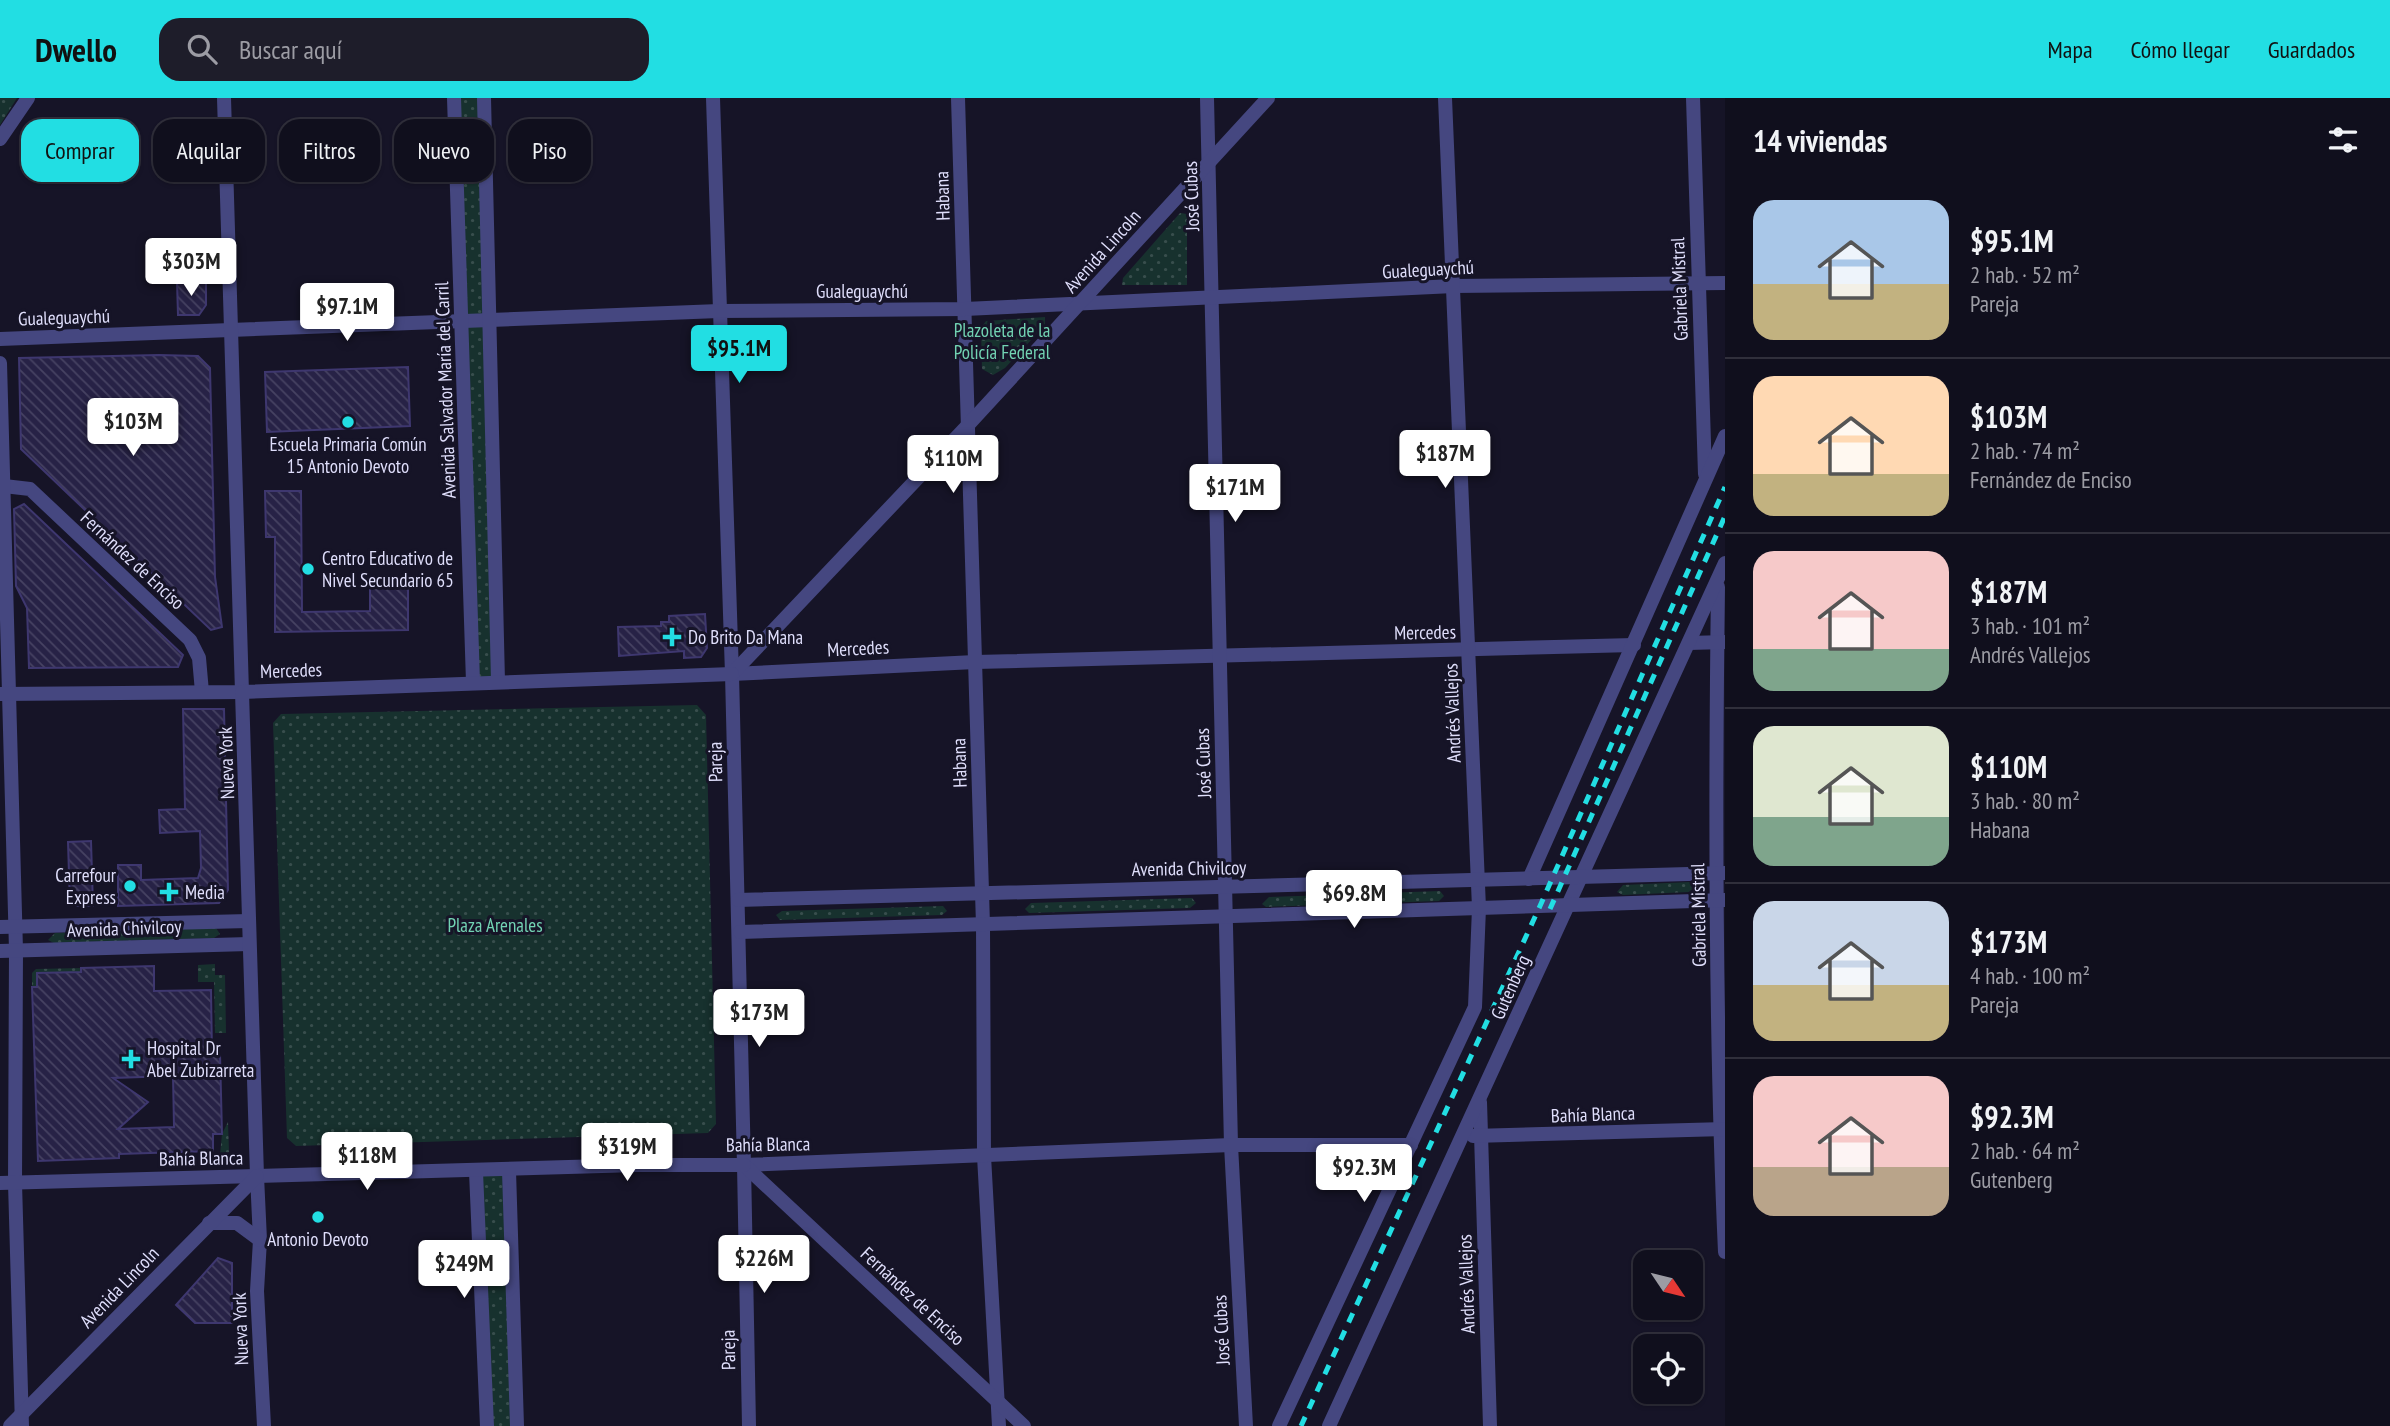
<!DOCTYPE html>
<html lang="es">
<meta charset="utf-8">
<style>
body{margin:0;font-family:"PT Sans Narrow",sans-serif;background:#1e1d2a;color:#f1f3f6;height:100vh;display:flex;flex-direction:column;font-size:26px;white-space:nowrap}
*{box-sizing:border-box;margin:0}
p{font-size:23px;color:#9c9ca4}
.icon{flex:none;width:38px;height:38px;fill:none;stroke:currentColor;stroke-width:2;stroke-linecap:round;stroke-linejoin:round}
.map{position:relative;flex:1;overflow:hidden}
.drawer{display:flex;flex-direction:column;background:#100f1d;width:665px}
.drawer>*{flex:none}
.top-card{position:absolute;left:21px;top:21px;width:665px;height:63px;display:flex;gap:14px}
.needle{width:46px;rotate:125deg}
.controls{position:absolute;left:1633px;top:1152px;display:grid;gap:14px}
.controls a{display:grid;place-items:center;width:70px;height:70px;border-radius:14px;background:#100f1d;box-shadow:0 2px 5px #0004,0 0 0 2px #302f3b;font-size:35px}
.price{position:absolute;translate:-50% -60px;padding:0 16px;border-radius:7px;background:#fff;color:#222;font-size:23px;line-height:46px;filter:drop-shadow(0 2px 4px #0008)}
.price::after{content:'';position:absolute;left:50%;top:42px;width:21px;height:16px;margin-left:-10px;background:inherit;clip-path:polygon(0 0,100% 0,50% 100%)}
.price.selected{background:#22dee3;color:#111}
ul{padding:0;list-style:none}
li{display:flex;align-items:center;gap:21px;height:175px;padding:0 28px}
li+li{border-top:2px solid #302f3b}
li span{display:grid;place-items:center;flex:none;width:196px;height:140px;border-radius:21px;color:#555}
li>.icon{margin-inline-start:auto}
span .icon{width:84px;height:84px;fill:#fffc;stroke-width:1}
li b{font-size:30px}
h2{display:flex;justify-content:space-between;align-items:center;height:84px;padding:0 28px;font-size:30px}
.tag{padding:0 24px;border-radius:21px;background:#100f1d;box-shadow:0 2px 5px #0004,0 0 0 2px #302f3b;font-size:24px;line-height:63px}
.tag.selected{background:#22dee3;color:#111}
header{display:flex;align-items:center;gap:42px;box-sizing:border-box;height:98px;padding:0 35px;background:#22dee3;color:#111}
header strong{font-size:33px}
nav{display:flex;gap:38px;margin-inline-start:auto;font-size:24px}
.search{width:490px;height:63px;background:#1e1d2a;display:flex;align-items:center;gap:18px;box-sizing:border-box;padding:0 24px;border-radius:21px;color:#9c9ca4;font-size:26px}
main{display:flex;flex:1;min-height:0}
.map>svg:first-child{display:block}
.grass{fill:url(#grass-dots)}
.building{fill:url(#building-back-hatch);stroke:#3e376f;stroke-width:2;fill-rule:evenodd}
.lines{fill:none;stroke-linecap:round;stroke-linejoin:round}
.pedestrian{stroke:#454780;stroke-width:14}
.minor{stroke:#454780;stroke-width:14}
.tertiary{stroke:#454780;stroke-width:14}
.rail{stroke:#22dee3;stroke-width:5;stroke-dasharray:10 9;stroke-linecap:butt}
.poi-dot{fill:#22dee3;stroke:#161427;stroke-width:2.5}
.labels{text-anchor:middle;stroke-width:6;stroke-linejoin:round;paint-order:stroke}
.street-label{font-size:19px;fill:#dfdefb;stroke:#161427}
.park-label{font-size:19px;fill:#72d3b3;stroke:#161427}
.poi-label{font-size:19px;fill:#dfdefb;stroke:#161427;text-anchor:start}
</style>
<header>
<strong>Dwello</strong>
<div class="search"><svg class="icon" aria-label="search" viewBox="0 0 24 24"><circle cx="10" cy="10" r="6"/><path d="M15 15l6 6"/></svg>Buscar aquí</div>
<nav><a>Mapa</a><a>Cómo llegar</a><a>Guardados</a></nav>
</header>
<main>
<div class="map">
<svg width="1725" height="1328" viewBox="0 0 1725 1328">
<defs>
<pattern id="grass-dots" width="8" height="8" patternUnits="userSpaceOnUse" patternTransform="scale(1.75)"><rect width="8" height="8" fill="#17312e"/><path d="M2 2h.1M6 6h.1" fill="none" stroke="#384e4d" stroke-width="1.8" stroke-linecap="round"/></pattern>
<pattern id="building-back-hatch" width="6" height="6" patternUnits="userSpaceOnUse" patternTransform="scale(1.75)"><rect width="6" height="6" fill="#272246"/><path d="M-1 5l2 2M0 0l6 6M5-1l2 2" fill="none" stroke="#464262"/></pattern>
</defs>
<rect width="100%" height="100%" fill="#161427"/>
<g class="grass">
<polygon points="0,0 17,0 0,27"/>
<polygon points="454,0 484,0 498,583 473,584"/>
<polygon points="1180,115 1187,116 1187,187 1122,187 1123,180"/>
<polygon points="1045,219 1045,227 1005,270 993,277 982,271 981,230 986,223"/>
<polygon points="697,607 706,617 716,1026 708,1035 296,1048 287,1040 273,625 281,616"/>
<polygon points="1690,784 1694,790 1689,794 1623,797 1617,794 1623,787"/>
<polygon points="1440,793 1444,798 1439,803 1266,809 1262,806 1269,799"/>
<polygon points="1192,800 1196,805 1190,810 1029,815 1025,811 1031,805"/>
<polygon points="943,808 947,813 942,817 780,822 776,817 782,813"/>
<polygon points="216,830 220,836 214,840 54,845 48,842 55,835"/>
<polygon points="215,866 215,877 225,877 226,935 215,935 214,884 198,884 198,867"/>
<polygon points="81,870 81,874 37,875 37,889 32,889 32,875 36,871"/>
<polygon points="228,1024 229,1054 220,1057 222,1036"/>
<polygon points="509,1073 517,1328 487,1328 476,1074"/>
</g>
<g class="building">
<polygon points="177,184 206,184 206,207 199,217 178,217"/>
<polygon points="159,257 198,258 210,270 215,479 222,529 211,532 21,351 19,260"/>
<polygon points="408,269 410,328 267,334 265,274"/>
<polygon points="265,393 301,393 302,514 370,513 370,490 408,489 408,532 275,534 275,439 266,439"/>
<polygon points="24,406 183,557 178,569 29,570 27,510 16,488 14,411"/>
<polygon points="705,516 707,550 701,559 684,560 684,553 619,558 618,529 661,528 661,524 669,524 669,518"/>
<polygon points="183,611 224,611 228,792 219,805 118,808 118,767 141,767 141,782 198,780 201,770 200,733 160,735 159,712 185,711"/>
<polygon points="91,743 93,808 70,808 68,744"/>
<path d="M154,868V893L211,892L212,957L220,956L222,1036H213V1053L119,1056V1060L38,1063L32,889H37V875L81,874V870ZM173,978L174,1029L118,1031L148,1004L113,980Z"/>
<polygon points="218,1160 232,1165 232,1225 195,1225 176,1207"/>
</g>
<g class="lines">
<polyline class="pedestrian" points="4,388 30,391 190,542 199,560 202,594"/>
<g class="minor">
<polyline points="713,0 732,576 975,564 1634,547"/>
<polyline points="958,0 983,827 984,1058 999,1328"/>
<polyline points="1207,0 1231,1047 1246,1328"/>
<polyline points="1693,0 1705,376"/>
<polyline points="0,41 28,0"/>
<polyline points="0,241 719,213 965,211 1454,188 1725,185"/>
<polyline points="0,265 16,852 15,1085 22,1328"/>
<path d="M1718,489C1715,710 1715,933 1725,1154"/>
<polyline points="1689,545 1725,544"/>
<polyline points="1,596 242,594 224,0"/>
<polyline points="1529,781 1725,338"/>
<polyline points="1480,1004 1490,1328"/>
<polyline points="1473,1038 1725,1031"/>
<polyline points="0,1085 257,1078 260,1142 257,1193 264,1328"/>
<polyline points="749,1328 744,1067 1231,1047 1411,1047"/>
<polyline points="1279,1328 1475,909 1479,810 1445,0"/>
<polyline points="1329,1328 1725,465"/>
</g>
<g class="tertiary">
<polyline points="454,0 473,584"/>
<polyline points="484,0 498,583"/>
<polyline points="732,576 969,326 1268,0"/>
<polyline points="732,576 744,1067"/>
<polyline points="738,802 1725,775"/>
<polyline points="0,829 249,823"/>
<polyline points="740,834 1725,802"/>
<polyline points="0,853 249,846"/>
<polyline points="744,1067 1024,1328"/>
<polyline points="509,1073 517,1328"/>
<polyline points="476,1074 487,1328"/>
<polyline points="257,1078 242,594 732,576"/>
<polyline points="257,1078 637,1067 744,1067"/>
<polyline points="209,1125 237,1125 260,1142"/>
<polyline points="10,1328 257,1078"/>
</g>
<g class="rail">
<polyline points="1550,811 1725,418"/>
<polyline points="1301,1328 1540,808 1725,389"/>
</g>
</g>
<g class="poi-dot">
<circle cx="348" cy="324" r="7"/>
<circle cx="308" cy="471" r="7"/>
<path d="M668.5 528.5h7v7h7v7h-7v7h-7v-7h-7v-7h7z"/>
<circle cx="130" cy="788" r="7"/>
<path d="M165.5 783.5h7v7h7v7h-7v7h-7v-7h-7v-7h7z"/>
<path d="M127.5 950.5h7v7h7v7h-7v7h-7v-7h-7v-7h7z"/>
<circle cx="318" cy="1119" r="7"/>
</g>
<g class="labels">
<g class="street-label">
<text transform="translate(942 98) rotate(-92)" y="7">Habana</text>
<text transform="translate(1191 98) rotate(-92)" y="7">José Cubas</text>
<text transform="translate(1102 153) rotate(-48)" y="7">Avenida Lincoln</text>
<text transform="translate(1428 171) rotate(-3)" y="7">Gualeguaychú</text>
<text transform="translate(1679 191) rotate(-92)" y="7">Gabriela Mistral</text>
<text x="862" y="200">Gualeguaychú</text>
<text transform="translate(64 219) rotate(-2)" y="7">Gualeguaychú</text>
<text transform="translate(445 292) rotate(-92)" y="7">Avenida Salvador María del Carril</text>
<text transform="translate(133 462) rotate(43)" y="7">Fernández de Enciso</text>
<text transform="translate(1425 534) rotate(-1)" y="7">Mercedes</text>
<text transform="translate(858 550) rotate(-3)" y="7">Mercedes</text>
<text transform="translate(291 572) rotate(-2)" y="7">Mercedes</text>
<text transform="translate(1452 615) rotate(-92)" y="7">Andrés Vallejos</text>
<text transform="translate(715 664) rotate(-91)" y="7">Pareja</text>
<text transform="translate(226 665) rotate(-92)" y="7">Nueva York</text>
<text transform="translate(959 665) rotate(-92)" y="7">Habana</text>
<text transform="translate(1203 665) rotate(-92)" y="7">José Cubas</text>
<text transform="translate(1189 770) rotate(-1)" y="7">Avenida Chivilcoy</text>
<text transform="translate(1698 817) rotate(-91)" y="7">Gabriela Mistral</text>
<text transform="translate(124 830) rotate(-2)" y="7">Avenida Chivilcoy</text>
<text transform="translate(1510 889) rotate(-66)" y="7">Gutenberg</text>
<text transform="translate(1593 1016) rotate(-2)" y="7">Bahía Blanca</text>
<text transform="translate(768 1046) rotate(-1)" y="7">Bahía Blanca</text>
<text transform="translate(201 1060) rotate(-1)" y="7">Bahía Blanca</text>
<text transform="translate(1466 1186) rotate(-92)" y="7">Andrés Vallejos</text>
<text transform="translate(119 1189) rotate(-46)" y="7">Avenida Lincoln</text>
<text transform="translate(913 1198) rotate(43)" y="7">Fernández de Enciso</text>
<text transform="translate(240 1231) rotate(-92)" y="7">Nueva York</text>
<text transform="translate(1221 1232) rotate(-93)" y="7">José Cubas</text>
<text transform="translate(728 1252) rotate(-91)" y="7">Pareja</text>
</g>
<g class="park-label">
<text x="1002" y="239">Plazoleta de la<tspan x="1002" dy="22">Policía Federal</tspan></text>
<text x="495" y="834">Plaza Arenales</text>
</g>
<g class="poi-label">
<text x="348" y="353" text-anchor="middle">Escuela Primaria Común<tspan x="348" dy="22">15 Antonio Devoto</tspan></text>
<text x="322" y="467">Centro Educativo de<tspan x="322" dy="22">Nivel Secundario 65</tspan></text>
<text x="688" y="546">Do Brito Da Mana</text>
<text x="116" y="784" text-anchor="end">Carrefour<tspan x="116" dy="22">Express</tspan></text>
<text x="185" y="801">Media</text>
<text x="147" y="957">Hospital Dr<tspan x="147" dy="22">Abel Zubizarreta</tspan></text>
<text x="318" y="1148" text-anchor="middle">Antonio Devoto</text>
</g>
</g>
</svg>
<div class="controls">
<a><svg class="needle" viewBox="-14 -14 28 28"><path d="M0-13l5 13h-10z" fill="#e53935"/><path d="M0 13l5-13h-10z" fill="#9c9ca4"/></svg></a>
<a><svg class="icon" aria-label="locate" viewBox="0 0 24 24"><circle cx="12" cy="12" r="6"/><path d="M12 2v4M12 18v4M2 12h4M18 12h4"/></svg></a>
</div>
<b class="price" style="left:191px;top:200px">$303M</b>
<b class="price" style="left:347px;top:245px">$97.1M</b>
<b class="price selected" style="left:739px;top:287px">$95.1M</b>
<b class="price" style="left:133px;top:360px">$103M</b>
<b class="price" style="left:1445px;top:392px">$187M</b>
<b class="price" style="left:953px;top:397px">$110M</b>
<b class="price" style="left:1235px;top:426px">$171M</b>
<b class="price" style="left:1354px;top:832px">$69.8M</b>
<b class="price" style="left:759px;top:951px">$173M</b>
<b class="price" style="left:627px;top:1085px">$319M</b>
<b class="price" style="left:367px;top:1094px">$118M</b>
<b class="price" style="left:1364px;top:1106px">$92.3M</b>
<b class="price" style="left:764px;top:1197px">$226M</b>
<b class="price" style="left:464px;top:1202px">$249M</b>
<div class="top-card">
<a class="tag selected">Comprar</a>
<a class="tag">Alquilar</a>
<a class="tag">Filtros</a>
<a class="tag">Nuevo</a>
<a class="tag">Piso</a>
</div>
</div>
<section class="drawer">
<h2>14 viviendas<svg class="icon" aria-label="filters" viewBox="0 0 24 24"><path d="M4 7h16M4 17h16"/><circle cx="9" cy="7" r="2"/><circle cx="15" cy="17" r="2"/></svg></h2>
<ul>
<li><span style="background:linear-gradient(#a9c7e8 60%,#c2b280 0)"><svg class="icon" aria-label="home" viewBox="0 0 24 24"><path d="M3 11l9-7 9 7M6 9v11h12V9"/></svg></span><div><b>$95.1M</b><p>2 hab. · 52 m²</p><p>Pareja</p></div></li>
<li><span style="background:linear-gradient(#ffd9b3 70%,#c2b280 0)"><svg class="icon" aria-label="home" viewBox="0 0 24 24"><path d="M3 11l9-7 9 7M6 9v11h12V9"/></svg></span><div><b>$103M</b><p>2 hab. · 74 m²</p><p>Fernández de Enciso</p></div></li>
<li><span style="background:linear-gradient(#f6c9c9 70%,#7fa58c 0)"><svg class="icon" aria-label="home" viewBox="0 0 24 24"><path d="M3 11l9-7 9 7M6 9v11h12V9"/></svg></span><div><b>$187M</b><p>3 hab. · 101 m²</p><p>Andrés Vallejos</p></div></li>
<li><span style="background:linear-gradient(#dfe7d0 65%,#7fa58c 0)"><svg class="icon" aria-label="home" viewBox="0 0 24 24"><path d="M3 11l9-7 9 7M6 9v11h12V9"/></svg></span><div><b>$110M</b><p>3 hab. · 80 m²</p><p>Habana</p></div></li>
<li><span style="background:linear-gradient(#c9d6e8 60%,#c2b280 0)"><svg class="icon" aria-label="home" viewBox="0 0 24 24"><path d="M3 11l9-7 9 7M6 9v11h12V9"/></svg></span><div><b>$173M</b><p>4 hab. · 100 m²</p><p>Pareja</p></div></li>
<li><span style="background:linear-gradient(#f6c9c9 65%,#b9a48a 0)"><svg class="icon" aria-label="home" viewBox="0 0 24 24"><path d="M3 11l9-7 9 7M6 9v11h12V9"/></svg></span><div><b>$92.3M</b><p>2 hab. · 64 m²</p><p>Gutenberg</p></div></li>
</ul>
</section>
</main>
